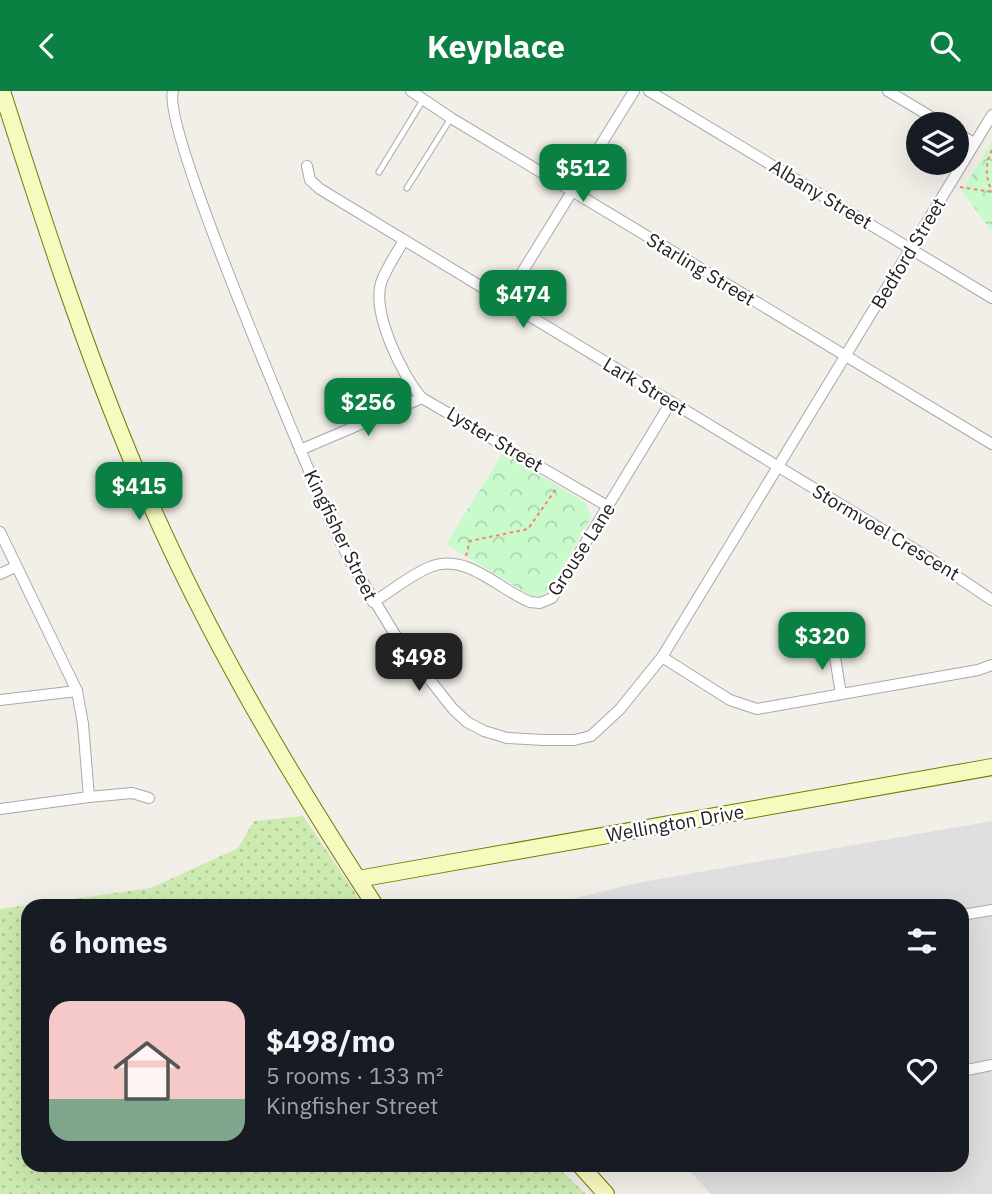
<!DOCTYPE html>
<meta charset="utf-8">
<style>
body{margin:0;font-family:"IBM Plex Sans",sans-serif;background:#20242c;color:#f1f3f6;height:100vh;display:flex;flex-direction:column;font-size:26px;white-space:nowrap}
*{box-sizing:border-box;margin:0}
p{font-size:23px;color:#9ea1a6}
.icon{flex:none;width:38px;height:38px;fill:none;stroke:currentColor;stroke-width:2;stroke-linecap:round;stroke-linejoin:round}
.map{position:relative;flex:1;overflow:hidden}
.details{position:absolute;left:21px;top:808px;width:948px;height:273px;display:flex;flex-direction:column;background:#171b24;border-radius:21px;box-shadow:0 7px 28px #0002}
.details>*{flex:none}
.fabs{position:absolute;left:906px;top:21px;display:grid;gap:14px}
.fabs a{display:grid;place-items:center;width:63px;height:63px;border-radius:50%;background:#171b24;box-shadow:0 7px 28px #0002;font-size:35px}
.price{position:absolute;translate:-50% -60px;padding:0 16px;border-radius:14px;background:#0b8043;color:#fff;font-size:23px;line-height:46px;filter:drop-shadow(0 2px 4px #0008)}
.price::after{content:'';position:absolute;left:50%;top:42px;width:21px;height:16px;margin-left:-10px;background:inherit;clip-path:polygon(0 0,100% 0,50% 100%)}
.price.on{background:#222;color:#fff}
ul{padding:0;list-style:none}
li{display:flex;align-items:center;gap:21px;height:175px;padding:0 28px}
li span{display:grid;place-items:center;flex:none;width:196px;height:140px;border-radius:21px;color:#555}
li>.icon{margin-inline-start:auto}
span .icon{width:84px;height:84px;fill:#fffc;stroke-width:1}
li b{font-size:30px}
h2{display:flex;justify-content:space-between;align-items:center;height:84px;padding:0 28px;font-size:30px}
header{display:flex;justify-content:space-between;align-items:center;height:91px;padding:0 28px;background:#0b8043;color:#fff;font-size:32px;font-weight:700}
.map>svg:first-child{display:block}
.residential{fill:#e0dfdf}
.grass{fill:url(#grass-dots)}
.park{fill:url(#park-crowns)}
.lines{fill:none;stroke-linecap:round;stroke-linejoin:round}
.lane-casing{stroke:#a9a9a9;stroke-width:7}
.street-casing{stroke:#a9a9a9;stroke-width:12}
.secondary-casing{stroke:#707d05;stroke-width:18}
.path{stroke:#fa8072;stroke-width:2;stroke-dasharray:3.5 3.5;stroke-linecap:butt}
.lane{stroke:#fff;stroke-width:5}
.street{stroke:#fff;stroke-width:10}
.secondary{stroke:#f7fabf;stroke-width:16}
.labels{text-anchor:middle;stroke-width:5;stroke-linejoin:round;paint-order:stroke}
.street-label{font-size:19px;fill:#222;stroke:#fff}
</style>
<header><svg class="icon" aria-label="back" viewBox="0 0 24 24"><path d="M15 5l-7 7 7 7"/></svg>Keyplace<svg class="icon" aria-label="search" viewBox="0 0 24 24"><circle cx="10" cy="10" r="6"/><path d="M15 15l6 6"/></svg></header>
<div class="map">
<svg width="992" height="1103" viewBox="0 0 992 1103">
<defs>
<pattern id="grass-dots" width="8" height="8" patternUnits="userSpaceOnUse" patternTransform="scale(1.75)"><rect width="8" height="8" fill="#cdebb0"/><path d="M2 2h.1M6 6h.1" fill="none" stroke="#b0c997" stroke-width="1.8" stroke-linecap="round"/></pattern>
<pattern id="park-crowns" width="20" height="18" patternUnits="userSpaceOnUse" patternTransform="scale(1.75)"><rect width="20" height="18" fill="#c8facc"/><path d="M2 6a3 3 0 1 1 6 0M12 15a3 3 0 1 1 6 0" fill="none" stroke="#acd6af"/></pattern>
</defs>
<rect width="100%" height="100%" fill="#f2efe9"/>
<polygon class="residential" points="992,730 992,1103 711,1103 685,1075 962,1074 962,816 546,814 642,791"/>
<polygon class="grass" points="303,725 364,815 28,816 28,1074 556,1075 586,1103 0,1103 0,818 151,797 238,757 254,730"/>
<g class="park">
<polygon points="992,50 992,141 962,100"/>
<polygon points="503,362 586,412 591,427 547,502 533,506 446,453"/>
</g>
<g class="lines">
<defs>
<g id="lane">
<polyline points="379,81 423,9"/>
<polyline points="407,97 451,27"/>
</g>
<g id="street">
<path d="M173,0C161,38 305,369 329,427L350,470L399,550L453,618L467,631L484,640L507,647L543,649H574L591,645L620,618L662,566L992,24"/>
<polyline points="411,0 451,27 992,353"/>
<polyline points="649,0 992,207"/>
<polyline points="888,0 943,33"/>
<polyline points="957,42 974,52"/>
<polyline points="307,75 310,89 320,98 934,470 992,509"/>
<path d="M404,149C397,162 386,177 381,192C372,222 402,285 422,307L609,416"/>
<polyline points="505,209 634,0"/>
<polyline points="300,359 422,307"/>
<polyline points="0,441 77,600 83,633 89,706 0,718"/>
<polyline points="0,483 15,476"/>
<path d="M373,511C392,500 410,484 430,476C466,461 498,498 530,511L540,512L552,507L671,311"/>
<polyline points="833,554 841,603"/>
<polyline points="662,566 730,609 757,618 978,579 992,574"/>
<polyline points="0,609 77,600"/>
<polyline points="89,706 132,702 149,707"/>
<polyline points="962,824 992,819"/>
<polyline points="962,980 992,974"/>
</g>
<g id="secondary">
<path d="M2,0C43,129 85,259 138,384C202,536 286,678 376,816"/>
<polyline points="358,788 992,676"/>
<polyline points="580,1074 606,1103"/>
</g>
</defs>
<use href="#lane" class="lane-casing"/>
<use href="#street" class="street-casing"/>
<use href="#secondary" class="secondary-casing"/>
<g class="path">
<path d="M992,59C985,73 985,86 992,100"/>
<polyline points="960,96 992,101"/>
<polyline points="466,465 470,450 528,438 556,398"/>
</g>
<use href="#lane" class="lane"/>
<use href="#street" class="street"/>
<use href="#secondary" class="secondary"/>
</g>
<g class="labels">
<g class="street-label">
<text transform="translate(821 103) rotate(31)" y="7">Albany Street</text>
<text transform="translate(908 162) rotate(-59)" y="7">Bedford Street</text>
<text transform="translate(701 178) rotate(31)" y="7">Starling Street</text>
<text transform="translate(645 295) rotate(31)" y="7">Lark Street</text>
<text transform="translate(495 348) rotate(31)" y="7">Lyster Street</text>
<text transform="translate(886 441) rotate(31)" y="7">Stormvoel Crescent</text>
<text transform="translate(341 444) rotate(64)" y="7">Kingfisher Street</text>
<text transform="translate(581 458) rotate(-57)" y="7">Grouse Lane</text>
<text transform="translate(675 732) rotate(-10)" y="7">Wellington Drive</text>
</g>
</g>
</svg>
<div class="fabs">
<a><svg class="icon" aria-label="layers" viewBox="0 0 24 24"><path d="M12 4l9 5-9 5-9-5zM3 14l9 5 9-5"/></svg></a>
</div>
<b class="price" style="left:583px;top:113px">$512</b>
<b class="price" style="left:523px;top:239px">$474</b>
<b class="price" style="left:368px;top:347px">$256</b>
<b class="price" style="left:139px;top:431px">$415</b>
<b class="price" style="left:822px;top:581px">$320</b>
<b class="price on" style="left:419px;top:602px">$498</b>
<section class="details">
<h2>6 homes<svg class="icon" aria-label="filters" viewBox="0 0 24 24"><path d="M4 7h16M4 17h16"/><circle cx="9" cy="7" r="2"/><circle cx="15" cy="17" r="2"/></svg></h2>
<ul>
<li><span style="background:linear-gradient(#f6c9c9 70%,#7fa58c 0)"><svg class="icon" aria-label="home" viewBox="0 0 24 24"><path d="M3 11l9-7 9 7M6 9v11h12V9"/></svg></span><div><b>$498/mo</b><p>5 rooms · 133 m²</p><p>Kingfisher Street</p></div><svg class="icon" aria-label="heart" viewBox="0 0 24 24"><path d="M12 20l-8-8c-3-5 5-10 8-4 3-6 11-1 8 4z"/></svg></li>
</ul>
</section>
</div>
